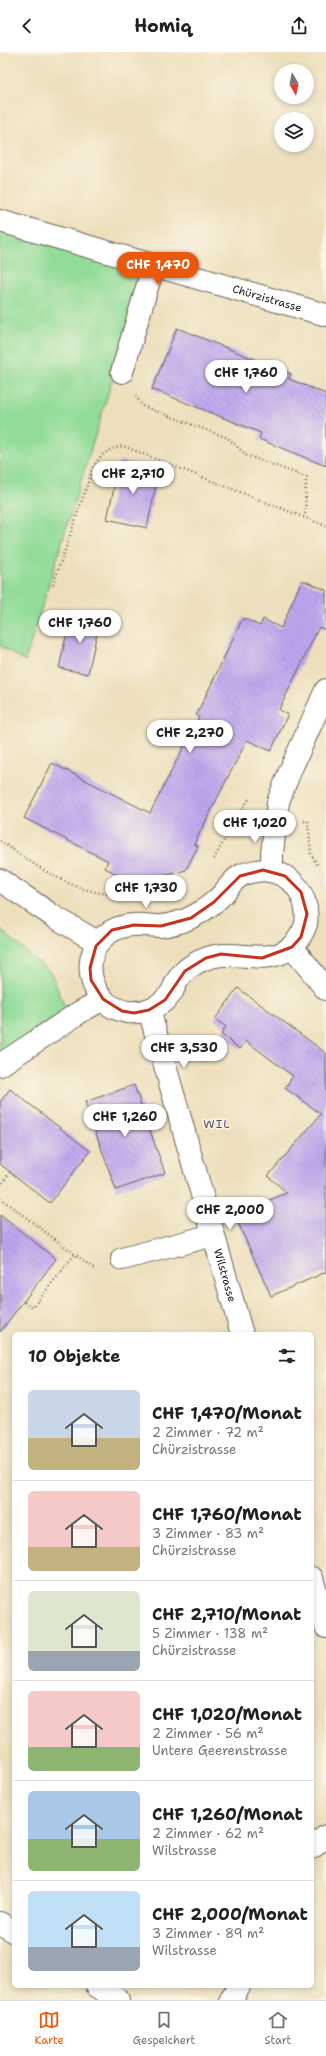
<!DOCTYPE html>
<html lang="de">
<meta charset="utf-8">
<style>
body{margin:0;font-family:"Shantell Sans",sans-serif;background:#f2f2f2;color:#202124;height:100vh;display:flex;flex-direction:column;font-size:15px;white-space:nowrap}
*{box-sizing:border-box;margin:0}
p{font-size:13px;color:#757577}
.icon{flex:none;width:22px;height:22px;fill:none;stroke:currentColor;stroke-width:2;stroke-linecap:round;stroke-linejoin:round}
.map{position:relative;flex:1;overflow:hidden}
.drawer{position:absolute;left:12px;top:1280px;width:302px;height:656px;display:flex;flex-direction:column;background:#fff;border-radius:6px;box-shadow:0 2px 6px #0003}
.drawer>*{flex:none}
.needle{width:26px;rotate:170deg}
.fabs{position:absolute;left:274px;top:12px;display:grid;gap:8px}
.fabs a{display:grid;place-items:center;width:40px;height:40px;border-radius:50%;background:#fff;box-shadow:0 2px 6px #0003;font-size:20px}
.price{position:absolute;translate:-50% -34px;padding:0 9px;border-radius:14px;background:#fff;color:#222;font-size:13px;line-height:26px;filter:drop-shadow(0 1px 2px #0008)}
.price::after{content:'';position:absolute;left:50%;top:24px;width:12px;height:9px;margin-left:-6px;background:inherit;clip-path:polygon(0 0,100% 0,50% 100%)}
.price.current{background:#ea580c;color:#fff}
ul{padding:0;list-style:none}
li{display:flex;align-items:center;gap:12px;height:100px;padding:0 16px}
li+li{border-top:1px solid #e0e0e0}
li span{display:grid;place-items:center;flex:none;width:112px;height:80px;border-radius:6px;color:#555}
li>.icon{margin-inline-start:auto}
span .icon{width:48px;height:48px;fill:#fffc;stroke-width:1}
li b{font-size:17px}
h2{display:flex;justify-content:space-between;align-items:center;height:48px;padding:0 16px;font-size:17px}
header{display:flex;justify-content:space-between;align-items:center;height:52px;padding:0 16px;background:#fff;font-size:18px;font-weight:700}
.tabs{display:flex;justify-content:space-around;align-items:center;height:56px;border-top:1px solid #e0e0e0;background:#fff;font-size:11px;color:#757577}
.tabs a{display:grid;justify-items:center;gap:2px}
.tabs .current{color:#ea580c}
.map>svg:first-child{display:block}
.green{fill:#92dc98;stroke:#577c5a}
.building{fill:url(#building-back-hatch)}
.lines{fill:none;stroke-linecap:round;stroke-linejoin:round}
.minor-casing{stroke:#656054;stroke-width:24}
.major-casing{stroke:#656054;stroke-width:24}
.path{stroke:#656054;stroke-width:2.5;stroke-dasharray:1 3;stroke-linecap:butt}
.minor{stroke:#fff;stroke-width:22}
.major{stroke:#fff;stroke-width:22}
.marked{fill:none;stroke:#c8321e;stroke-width:3;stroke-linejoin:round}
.labels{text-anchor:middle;stroke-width:3;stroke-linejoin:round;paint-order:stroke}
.street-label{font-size:11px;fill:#1c1c1c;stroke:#fcf5e5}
.neighbourhood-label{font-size:12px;letter-spacing:1px;fill:#554c66;stroke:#fcf5e5}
</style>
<header><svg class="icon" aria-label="back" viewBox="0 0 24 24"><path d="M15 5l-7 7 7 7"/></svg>Homiq<svg class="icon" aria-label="share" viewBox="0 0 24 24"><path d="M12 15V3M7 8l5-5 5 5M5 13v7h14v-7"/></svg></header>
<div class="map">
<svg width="326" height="1948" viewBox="0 0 326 1948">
<defs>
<pattern id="building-back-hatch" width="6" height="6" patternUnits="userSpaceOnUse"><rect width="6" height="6" fill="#bea6ee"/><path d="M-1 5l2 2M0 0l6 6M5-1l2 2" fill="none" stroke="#a38ecc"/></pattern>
</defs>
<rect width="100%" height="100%" fill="#fcf5e5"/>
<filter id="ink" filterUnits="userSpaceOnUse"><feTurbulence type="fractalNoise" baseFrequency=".025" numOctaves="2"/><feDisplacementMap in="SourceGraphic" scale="8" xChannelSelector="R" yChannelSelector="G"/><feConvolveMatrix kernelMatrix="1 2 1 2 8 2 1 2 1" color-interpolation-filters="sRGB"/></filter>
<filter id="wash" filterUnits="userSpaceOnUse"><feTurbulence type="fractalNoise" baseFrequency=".012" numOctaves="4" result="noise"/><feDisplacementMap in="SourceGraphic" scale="16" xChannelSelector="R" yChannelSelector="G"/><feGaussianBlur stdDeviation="0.9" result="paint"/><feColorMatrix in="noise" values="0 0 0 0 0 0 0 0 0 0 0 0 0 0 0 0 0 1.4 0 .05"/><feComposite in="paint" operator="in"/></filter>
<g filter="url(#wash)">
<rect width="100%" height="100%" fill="#eddfbc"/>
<g class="green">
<polygon points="0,169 148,213 25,609 0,594"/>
<polygon points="0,877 51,921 66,958 0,1003"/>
</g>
<g id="blocks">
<g class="building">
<polygon points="177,276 291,322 289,327 326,342 326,414 259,387 261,381 152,337"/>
<polygon points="120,409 159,418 147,476 107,467"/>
<polygon points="302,528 326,538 326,578 319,575 279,658 288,662 271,699 247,688 194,792 198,794 186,818 135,832 105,816 108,809 24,766 52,711 150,761 199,665 196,664 243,566 260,574 263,567 281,576"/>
<polygon points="71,561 100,567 88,622 59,616"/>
<polygon points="238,936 326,1001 326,1220 271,1244 234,1162 287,1141 268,1124 321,1062 285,1036 293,1024 246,989 240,997 221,982 226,975 215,967"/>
<polygon points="134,1033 165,1121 116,1138 85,1050"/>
<polygon points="10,1037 90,1099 50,1151 0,1112 0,1050"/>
<polygon points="0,1163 56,1207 0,1280"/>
</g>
</g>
</g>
<g filter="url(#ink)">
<use href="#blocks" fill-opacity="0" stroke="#656054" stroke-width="1"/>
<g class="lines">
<defs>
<g id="minor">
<path id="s1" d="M0,169L326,263"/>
<polyline points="122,320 153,215"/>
<polyline points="272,819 272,801 278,750 290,719 326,638"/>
<path id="s2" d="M149,958L242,1282"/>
<polyline points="0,1013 80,960 103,947"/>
<polyline points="122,1207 213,1183"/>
<polyline points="312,1526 326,1575"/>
<polyline points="312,1796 326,1784"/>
<polyline points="0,1871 14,1880"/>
<polyline points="97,1934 118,1948"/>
<polyline points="231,1948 239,1934"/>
</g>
<g id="major">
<path d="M263,818C276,819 288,824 297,835C305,846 308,858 306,872C304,879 300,885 296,890C272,919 235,894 205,907C194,911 183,919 177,929C175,932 174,936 172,940C162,954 145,962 127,960C118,958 107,953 101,946C93,935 89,923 91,909C94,888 112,874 133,873C142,872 151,874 160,874C171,873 182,870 192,865C204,859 214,851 223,842C228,836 232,829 240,824C246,820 255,819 263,818Z"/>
<polyline points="0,828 53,864 99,891"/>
<polyline points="292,895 326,937"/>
</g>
</defs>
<use href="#minor" class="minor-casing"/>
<use href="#major" class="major-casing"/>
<g class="path">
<polyline points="136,344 142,354 228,386 246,403 306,425 305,465"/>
<path d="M53,533L93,416C101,402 107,397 123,394L326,474"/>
<polyline points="238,762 249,764"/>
<polyline points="304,769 308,769 311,802 318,814"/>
<path d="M0,789C34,812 73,842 116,842C139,843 166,836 189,833"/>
<polyline points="214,807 238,762 250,746"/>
<polyline points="0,1134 10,1120"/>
<polyline points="0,1146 96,1218"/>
<polyline points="24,1250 33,1255 75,1202"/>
</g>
<use href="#minor" class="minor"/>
<use href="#major" class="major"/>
</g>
</g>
<path class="marked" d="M263,818L285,824L301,840L307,862L301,885L292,895L262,906L221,902L206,906L185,919L165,948L149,958L134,961L122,959L103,947L91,928L90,916L96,894L112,878L134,873L161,874L191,866L214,850L240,824Z"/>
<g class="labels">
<g class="street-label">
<text dy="4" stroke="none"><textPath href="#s1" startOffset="278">Chürzistrasse</textPath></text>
<text dy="4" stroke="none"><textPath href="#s2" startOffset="276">Wilstrasse</textPath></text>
</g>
<g class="neighbourhood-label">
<text x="217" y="1076">WIL</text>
</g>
</g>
</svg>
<div class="fabs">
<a><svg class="needle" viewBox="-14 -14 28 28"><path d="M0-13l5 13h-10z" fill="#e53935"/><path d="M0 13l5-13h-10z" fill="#757577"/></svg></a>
<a><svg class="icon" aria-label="layers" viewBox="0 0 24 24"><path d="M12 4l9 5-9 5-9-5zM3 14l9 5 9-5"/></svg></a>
</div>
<b class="price current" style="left:158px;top:234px">CHF 1,470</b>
<b class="price" style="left:246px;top:342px">CHF 1,760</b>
<b class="price" style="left:133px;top:443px">CHF 2,710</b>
<b class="price" style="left:80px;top:592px">CHF 1,760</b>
<b class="price" style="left:190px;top:702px">CHF 2,270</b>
<b class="price" style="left:255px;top:792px">CHF 1,020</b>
<b class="price" style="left:146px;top:857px">CHF 1,730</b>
<b class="price" style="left:184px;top:1017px">CHF 3,530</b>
<b class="price" style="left:125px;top:1086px">CHF 1,260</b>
<b class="price" style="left:230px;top:1179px">CHF 2,000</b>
<section class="drawer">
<h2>10 Objekte<svg class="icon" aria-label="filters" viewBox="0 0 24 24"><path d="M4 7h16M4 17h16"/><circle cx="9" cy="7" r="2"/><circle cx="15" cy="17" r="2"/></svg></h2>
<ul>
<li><span style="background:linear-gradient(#c9d6e8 60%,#c2b280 0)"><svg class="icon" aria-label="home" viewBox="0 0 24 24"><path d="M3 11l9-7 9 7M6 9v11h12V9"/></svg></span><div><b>CHF 1,470/Monat</b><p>2 Zimmer · 72 m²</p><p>Chürzistrasse</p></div></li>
<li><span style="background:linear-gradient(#f6c9c9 70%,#c2b280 0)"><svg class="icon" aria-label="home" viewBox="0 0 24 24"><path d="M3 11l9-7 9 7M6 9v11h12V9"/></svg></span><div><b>CHF 1,760/Monat</b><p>3 Zimmer · 83 m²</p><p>Chürzistrasse</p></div></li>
<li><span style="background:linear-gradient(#dfe7d0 75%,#9aa5b1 0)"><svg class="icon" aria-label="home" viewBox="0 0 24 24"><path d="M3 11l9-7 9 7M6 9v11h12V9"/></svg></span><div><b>CHF 2,710/Monat</b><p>5 Zimmer · 138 m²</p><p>Chürzistrasse</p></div></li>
<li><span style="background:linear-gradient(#f6c9c9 70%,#8fb573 0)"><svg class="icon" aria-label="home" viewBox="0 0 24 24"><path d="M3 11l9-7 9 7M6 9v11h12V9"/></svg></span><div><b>CHF 1,020/Monat</b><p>2 Zimmer · 56 m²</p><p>Untere Geerenstrasse</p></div></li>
<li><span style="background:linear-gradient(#a9c7e8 60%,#8fb573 0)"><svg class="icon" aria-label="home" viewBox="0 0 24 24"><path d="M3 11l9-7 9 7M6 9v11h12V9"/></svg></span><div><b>CHF 1,260/Monat</b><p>2 Zimmer · 62 m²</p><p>Wilstrasse</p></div></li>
<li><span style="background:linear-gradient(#bfe0f5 70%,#9aa5b1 0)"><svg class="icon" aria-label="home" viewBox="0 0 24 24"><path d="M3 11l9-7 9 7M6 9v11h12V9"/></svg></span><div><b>CHF 2,000/Monat</b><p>3 Zimmer · 89 m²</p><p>Wilstrasse</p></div></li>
</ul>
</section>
</div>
<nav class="tabs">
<a class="current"><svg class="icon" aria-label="map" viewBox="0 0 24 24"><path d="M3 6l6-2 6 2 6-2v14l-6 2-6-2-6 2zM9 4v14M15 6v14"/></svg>Karte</a>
<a><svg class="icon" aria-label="saved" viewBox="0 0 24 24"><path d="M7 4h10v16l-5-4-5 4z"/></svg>Gespeichert</a>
<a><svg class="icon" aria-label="home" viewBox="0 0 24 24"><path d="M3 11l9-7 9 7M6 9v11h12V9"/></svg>Start</a>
</nav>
